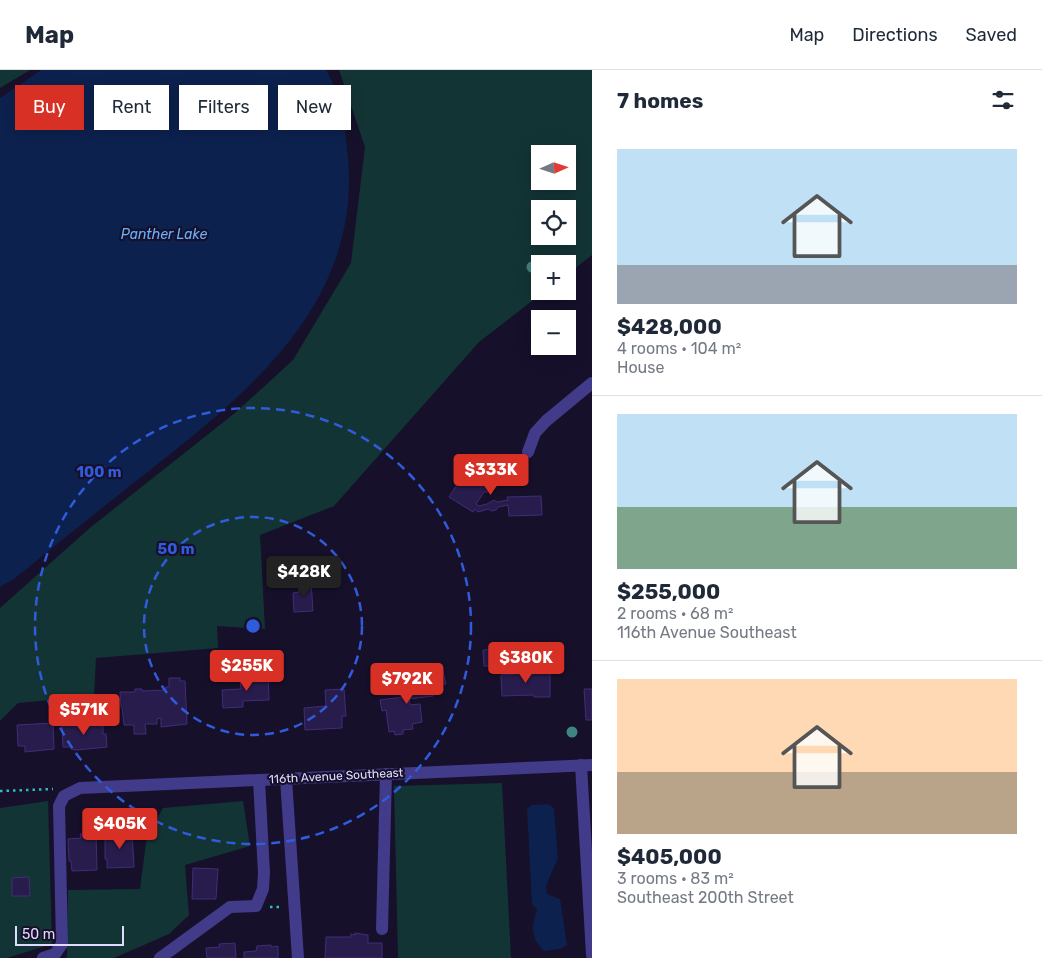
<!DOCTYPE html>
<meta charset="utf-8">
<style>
body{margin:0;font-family:Rubik,sans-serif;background:#f2f2f3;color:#1f2937;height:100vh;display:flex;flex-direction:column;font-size:19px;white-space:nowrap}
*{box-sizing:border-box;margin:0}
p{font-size:16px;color:#747a83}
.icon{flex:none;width:28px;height:28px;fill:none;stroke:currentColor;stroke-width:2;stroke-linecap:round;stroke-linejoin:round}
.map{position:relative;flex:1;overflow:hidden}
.sheet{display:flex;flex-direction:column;background:#fff;width:450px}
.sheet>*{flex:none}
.top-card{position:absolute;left:15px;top:15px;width:475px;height:45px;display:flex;gap:10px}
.needle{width:32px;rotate:87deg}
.fabs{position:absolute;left:531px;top:75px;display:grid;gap:10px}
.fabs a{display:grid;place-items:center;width:45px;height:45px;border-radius:0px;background:#fff;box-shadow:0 2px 12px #0003;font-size:25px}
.scale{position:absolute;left:15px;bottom:12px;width:109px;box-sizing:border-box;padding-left:5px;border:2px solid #e0daff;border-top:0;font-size:14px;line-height:18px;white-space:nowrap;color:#e0daff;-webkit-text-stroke:4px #16102b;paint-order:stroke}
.price{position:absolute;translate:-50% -42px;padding:0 11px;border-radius:5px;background:#d93025;color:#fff;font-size:16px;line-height:32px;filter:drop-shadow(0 1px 2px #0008)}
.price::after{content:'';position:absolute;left:50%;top:30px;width:15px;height:11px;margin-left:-8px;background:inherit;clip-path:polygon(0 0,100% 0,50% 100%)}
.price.active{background:#222;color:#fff}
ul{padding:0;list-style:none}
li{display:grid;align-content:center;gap:10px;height:265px;padding:0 25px}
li+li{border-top:1px solid #e0e1e3}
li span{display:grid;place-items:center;height:155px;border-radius:0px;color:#555}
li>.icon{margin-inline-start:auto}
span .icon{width:90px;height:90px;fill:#fffc;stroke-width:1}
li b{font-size:21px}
h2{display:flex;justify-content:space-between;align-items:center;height:60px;padding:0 25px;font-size:21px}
.pill{padding:0 18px;border-radius:0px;background:#fff;box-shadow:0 2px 12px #0003;font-size:18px;line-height:45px}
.pill.active{background:#d93025;color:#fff}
header{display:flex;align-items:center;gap:30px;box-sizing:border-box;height:70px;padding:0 25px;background:#fff;border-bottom:1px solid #e0e1e3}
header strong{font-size:24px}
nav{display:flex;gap:28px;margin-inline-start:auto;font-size:18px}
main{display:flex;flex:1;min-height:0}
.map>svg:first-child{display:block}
.green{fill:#133435;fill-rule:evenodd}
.water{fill:#0c214e}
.building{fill:#281c4c;stroke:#402d78}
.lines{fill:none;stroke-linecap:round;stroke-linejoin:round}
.path{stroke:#2ebfbc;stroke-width:2.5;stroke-dasharray:2.5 4;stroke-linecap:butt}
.minor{stroke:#413b8a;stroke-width:12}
.tree{fill:#408481}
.ring{fill:none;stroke:#305cdc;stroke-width:2.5;stroke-dasharray:9 6}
.labels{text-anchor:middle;stroke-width:4.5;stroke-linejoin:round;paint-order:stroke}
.street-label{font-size:12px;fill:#e0daff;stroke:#16102b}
.water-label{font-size:14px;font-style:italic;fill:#68b2ff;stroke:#16102b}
.centre{fill:#305cdc;stroke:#16102b;stroke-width:2.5}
.ring-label{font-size:15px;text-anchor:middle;font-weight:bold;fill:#305cdc;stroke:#16102b;stroke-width:4.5;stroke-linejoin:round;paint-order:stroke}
</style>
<header>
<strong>Map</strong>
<nav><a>Map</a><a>Directions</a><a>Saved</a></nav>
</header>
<main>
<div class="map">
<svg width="592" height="888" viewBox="0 0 592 888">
<rect width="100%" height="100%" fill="#16102b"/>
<g class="green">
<polygon points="0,0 30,0 0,18"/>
<path d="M339,0H592V185L568,204V194H540V221H545L479,272L334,436L260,465L265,559L217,556L218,578L96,588L94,626L18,633L0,651V538L91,457L235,343L293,290L351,193L365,77ZM540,84H568V111H540ZM540,139H568V166H540Z"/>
<polygon points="502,713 511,888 398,888 394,716"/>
<polygon points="48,731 52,874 7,888 0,888 0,738"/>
<polygon points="243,731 250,776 185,795 189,845 169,864 114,888 65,888 67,887 68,820 140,819 147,765 163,738"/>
</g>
<g class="water">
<path d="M41,0H326C342,26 345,57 348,87C361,234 248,323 144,405C100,439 57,474 14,509L0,517V28Z"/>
<path d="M548,734L554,738L558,788L546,816L547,824L560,829L567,875L560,879L544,881C531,868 531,857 537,840L532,834L527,739L532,735Z"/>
</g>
<g class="building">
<polygon points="471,393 480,400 478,403 480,402 490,411 491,417 488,422 484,422 476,434 479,436 487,434 494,430 497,432 508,430 507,427 541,426 542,445 509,446 508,435 498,437 496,440 492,441 488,439 478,442 475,439 473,442 449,427"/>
<polygon points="311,511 313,541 294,542 293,523 299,522 299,512"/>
<polygon points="494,579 495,596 484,596 483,580"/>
<polygon points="515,599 534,599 534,603 550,603 550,627 534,627 534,625 502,626 501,605 515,604"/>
<polygon points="443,601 446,614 432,616 431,602"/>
<polygon points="426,603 427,606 430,606 433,626 409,629 410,635 420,634 422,652 412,654 413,659 403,660 403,664 395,665 394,661 389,662 386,640 382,641 380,630 403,627 401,612 413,610 413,608 423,606 423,604"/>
<polygon points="268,605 269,630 243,631 243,637 223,638 222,620 241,619 240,607"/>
<polygon points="169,608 180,608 180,611 185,611 187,654 161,657 161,648 157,649 157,654 145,654 146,664 134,664 134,655 124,655 122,637 121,637 120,622 135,622 135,619 142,619 142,621 166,620 166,617 169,617"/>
<polygon points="344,619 346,646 342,646 342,658 305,660 304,638 326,636 325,620"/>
<polygon points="584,619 592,619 592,650 586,650"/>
<polygon points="53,653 54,679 25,682 25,676 18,676 17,655"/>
<polygon points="83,653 103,654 103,664 106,664 107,677 77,680 71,679 71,677 63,677 62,655"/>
<polygon points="132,761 134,797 107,798 107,789 105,789 105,766 117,766 117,762"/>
<polygon points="96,763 97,800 72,801 71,791 69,791 68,769 81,768 80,764"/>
<polygon points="193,798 218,799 216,829 192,829"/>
<polygon points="29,807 30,826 12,826 12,808"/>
<polygon points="355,863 368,865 368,873 382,873 382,888 325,888 326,867 351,867 351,864 355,865"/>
<polygon points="235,873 236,888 207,888 206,878 220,877 219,874"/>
<polygon points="271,875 271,877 278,876 278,888 244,888 244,882 256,881 257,876"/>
</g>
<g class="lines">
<g class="path">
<polyline points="0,721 53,719"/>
<polyline points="270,837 280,837 280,839"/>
</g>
<g class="minor">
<polyline points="528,382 535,363 546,351 592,313"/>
<polyline points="581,695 592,885"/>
<polyline points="286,709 298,888"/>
<polyline points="382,859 386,704"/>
<polyline points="43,888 55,884 62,874 59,736 64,726 80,718 592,695"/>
<polyline points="160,888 230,837 256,836 263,819 264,803 259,710"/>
</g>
</g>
<g class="tree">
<circle cx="532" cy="197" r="5.5"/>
<circle cx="572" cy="662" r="5.5"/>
</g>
<g class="ring">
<circle cx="253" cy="556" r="109"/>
<circle cx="253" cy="556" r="218"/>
</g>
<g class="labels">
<g class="street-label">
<text transform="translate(336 706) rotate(-3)" y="4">116th Avenue Southeast</text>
</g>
<g class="water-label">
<text x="164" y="169">Panther Lake</text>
</g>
</g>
<circle cx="253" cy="556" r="8" class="centre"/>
<g class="ring-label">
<text x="99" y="407">100 m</text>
<text x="176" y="484">50 m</text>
</g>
</svg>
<div class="fabs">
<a><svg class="needle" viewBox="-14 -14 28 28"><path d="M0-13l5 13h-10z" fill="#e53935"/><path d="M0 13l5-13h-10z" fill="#747a83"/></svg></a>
<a><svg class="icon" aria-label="locate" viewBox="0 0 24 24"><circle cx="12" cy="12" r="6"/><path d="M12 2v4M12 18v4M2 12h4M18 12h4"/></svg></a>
<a>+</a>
<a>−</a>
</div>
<div class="scale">50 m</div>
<b class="price" style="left:491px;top:426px">$333K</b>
<b class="price active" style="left:304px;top:528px">$428K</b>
<b class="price" style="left:526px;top:614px">$380K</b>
<b class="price" style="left:247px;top:622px">$255K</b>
<b class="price" style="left:407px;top:635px">$792K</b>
<b class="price" style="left:84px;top:666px">$571K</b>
<b class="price" style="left:120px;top:780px">$405K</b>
<div class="top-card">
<a class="pill active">Buy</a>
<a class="pill">Rent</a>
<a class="pill">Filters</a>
<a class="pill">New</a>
</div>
</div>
<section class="sheet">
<h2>7 homes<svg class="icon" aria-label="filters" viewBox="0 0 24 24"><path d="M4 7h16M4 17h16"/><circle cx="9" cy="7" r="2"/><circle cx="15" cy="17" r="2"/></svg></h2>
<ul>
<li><span style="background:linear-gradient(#bfe0f5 75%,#9aa5b1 0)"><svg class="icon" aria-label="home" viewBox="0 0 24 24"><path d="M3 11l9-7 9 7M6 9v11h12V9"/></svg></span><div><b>$428,000</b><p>4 rooms · 104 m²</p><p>House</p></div></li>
<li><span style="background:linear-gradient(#bfe0f5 60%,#7fa58c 0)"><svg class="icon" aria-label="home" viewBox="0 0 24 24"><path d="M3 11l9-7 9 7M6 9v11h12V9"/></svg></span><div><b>$255,000</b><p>2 rooms · 68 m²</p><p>116th Avenue Southeast</p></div></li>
<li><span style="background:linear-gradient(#ffd9b3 60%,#b9a48a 0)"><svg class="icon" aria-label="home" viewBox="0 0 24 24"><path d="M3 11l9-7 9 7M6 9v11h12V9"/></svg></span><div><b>$405,000</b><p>3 rooms · 83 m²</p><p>Southeast 200th Street</p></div></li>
</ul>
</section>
</main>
